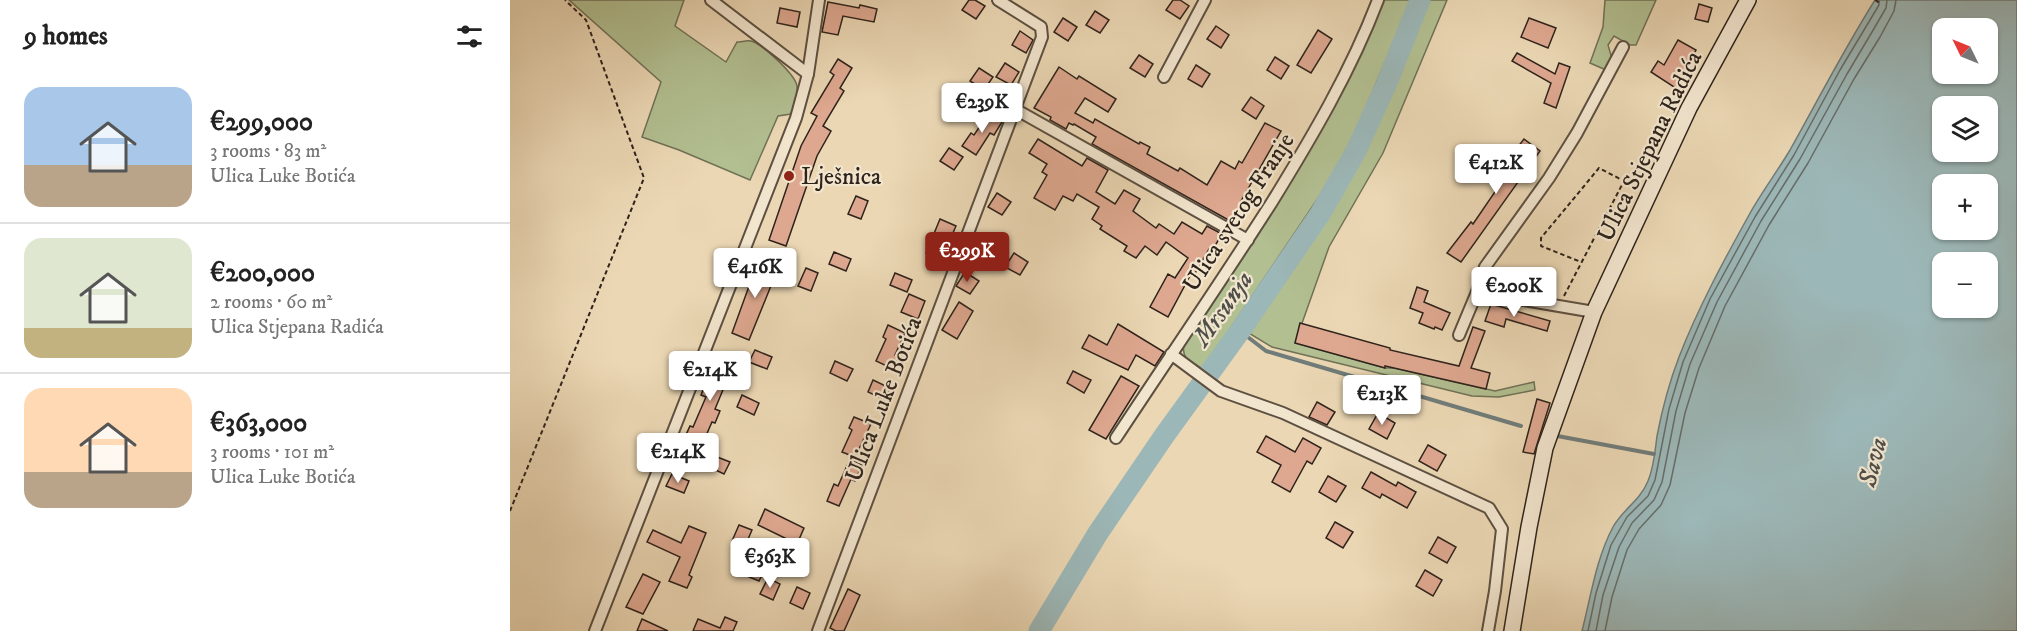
<!DOCTYPE html>
<meta charset="utf-8">
<style>
body{margin:0;font-family:"IM FELL DW Pica",serif;background:#f2f2f2;color:#222;height:100vh;display:flex;flex-direction:column;font-size:22px;white-space:nowrap}
*{box-sizing:border-box;margin:0}
p{font-size:20px;color:#767676}
.icon{flex:none;width:33px;height:33px;fill:none;stroke:currentColor;stroke-width:2;stroke-linecap:round;stroke-linejoin:round}
.map{position:relative;flex:1;overflow:hidden}
.panel{display:flex;flex-direction:column;background:#fff;width:510px}
.panel>*{flex:none}
.needle{width:39px;rotate:313deg}
.tools{position:absolute;left:1422px;top:18px;display:grid;gap:12px}
.tools a{display:grid;place-items:center;width:66px;height:66px;border-radius:12px;background:#fff;box-shadow:0 2px 4px #0004;font-size:30px}
.price{position:absolute;translate:-50% -51px;padding:0 14px;border-radius:6px;background:#fff;color:#222;font-size:20px;line-height:39px;filter:drop-shadow(0 2px 3px #0008)}
.price::after{content:'';position:absolute;left:50%;top:36px;width:18px;height:14px;margin-left:-9px;background:inherit;clip-path:polygon(0 0,100% 0,50% 100%)}
.price.selected{background:#8f2418;color:#fff}
ul{padding:0;list-style:none}
li{display:flex;align-items:center;gap:18px;height:150px;padding:0 24px}
li+li{border-top:2px solid #e0e0e0}
li span{display:grid;place-items:center;flex:none;width:168px;height:120px;border-radius:18px;color:#555}
li>.icon{margin-inline-start:auto}
span .icon{width:72px;height:72px;fill:#fffc;stroke-width:1}
li b{font-size:26px}
h2{display:flex;justify-content:space-between;align-items:center;height:72px;padding:0 24px;font-size:26px}
main{display:flex;flex:1;min-height:0}
.map>svg:first-child{display:block}
.green{fill:#b2bf91;stroke:#707156;stroke-width:1.5}
.water{fill:#9cb7b7;stroke:#707c79;stroke-width:1.5;fill-rule:evenodd}
.lines{fill:none;stroke-linecap:round;stroke-linejoin:round}
.shore{stroke:#656d69;stroke-width:1.5}
.stream{stroke:#707c79;stroke-width:4}
.river{stroke:#9cb7b7;stroke-width:21}
.building{fill:#dea890;stroke:#2e231b;stroke-width:1.5}
.minor-casing{stroke:#5d5041;stroke-width:14}
.secondary-casing{stroke:#2e231b;stroke-width:18}
.path{stroke:#2e231b;stroke-width:2;stroke-dasharray:4.5 3;stroke-linecap:butt}
.minor{stroke:#f2e5ce;stroke-width:10}
.secondary{stroke:#f2e5ce;stroke-width:15}
.poi-dot{fill:#8f2418;stroke:#f2e5ce;stroke-width:2}
.labels{text-anchor:middle;stroke-width:4.5;stroke-linejoin:round;paint-order:stroke}
.street-label{font-size:24px;fill:#2e231b;stroke:#f2e5ce}
.poi-label{font-size:24px;fill:#2e231b;stroke:#f2e5ce;text-anchor:start}
.water-label{font-size:26px;font-style:italic;fill:#4f4f4a;stroke:#f2e5ce}
</style>
<main>
<section class="panel">
<h2>9 homes<svg class="icon" aria-label="filters" viewBox="0 0 24 24"><path d="M4 7h16M4 17h16"/><circle cx="9" cy="7" r="2"/><circle cx="15" cy="17" r="2"/></svg></h2>
<ul>
<li><span style="background:linear-gradient(#a9c7e8 65%,#b9a48a 0)"><svg class="icon" aria-label="home" viewBox="0 0 24 24"><path d="M3 11l9-7 9 7M6 9v11h12V9"/></svg></span><div><b>€299,000</b><p>3 rooms · 83 m²</p><p>Ulica Luke Botića</p></div></li>
<li><span style="background:linear-gradient(#dfe7d0 75%,#c2b280 0)"><svg class="icon" aria-label="home" viewBox="0 0 24 24"><path d="M3 11l9-7 9 7M6 9v11h12V9"/></svg></span><div><b>€200,000</b><p>2 rooms · 60 m²</p><p>Ulica Stjepana Radića</p></div></li>
<li><span style="background:linear-gradient(#ffd9b3 70%,#b9a48a 0)"><svg class="icon" aria-label="home" viewBox="0 0 24 24"><path d="M3 11l9-7 9 7M6 9v11h12V9"/></svg></span><div><b>€363,000</b><p>3 rooms · 101 m²</p><p>Ulica Luke Botića</p></div></li>
</ul>
</section>
<div class="map">
<svg width="1507" height="631" viewBox="0 0 1507 631">
<rect width="100%" height="100%" fill="#ebd7b4"/>
<filter id="stains"><feTurbulence type="fractalNoise" baseFrequency=".00333" numOctaves="4"/><feColorMatrix values="0 0 0 0 .2 0 0 0 0 .09 0 0 0 0 .02 0 0 0 .5 -.17"/></filter>
<radialGradient id="worn" r=".72"><stop offset=".6" stop-color="#630" stop-opacity="0"/><stop offset="1" stop-color="#630" stop-opacity=".3"/></radialGradient>
<g class="green">
<path d="M59,0H174L165,26L216,62L227,42C231,42 237,40 241,41C252,44 285,74 287,86C288,96 284,105 281,114L268,116L240,180L169,150L132,137L151,82Z"/>
<path d="M872,0H901L842,141L819,182L693,369C681,362 671,359 674,344L805,141L825,104Z"/>
<polygon points="918,0 937,0 873,153 819,247 785,343 875,368 885,368 985,391 1024,382 1025,390 989,397 962,396 762,347 737,332 837,185 867,126"/>
<polygon points="1095,0 1146,0 1126,45 1120,45 1104,36 1098,45 1102,59 1096,70 1080,63 1093,27"/>
</g>
<path class="water" d="M1365,0H1507V631H1072C1081,596 1086,559 1103,527C1113,509 1130,501 1138,481C1144,467 1145,451 1147,436C1152,410 1159,383 1169,357C1188,308 1213,262 1239,215C1251,193 1267,172 1280,150C1308,100 1334,49 1365,0ZM1432,28H1478V74H1432ZM1432,106H1478V152H1432ZM1432,184H1478V230H1432ZM1432,262H1478V308H1432Z"/>
<g class="lines">
<g class="shore">
<polyline points="1078,631 1086,593 1101,545 1117,517 1138,496 1145,480 1159,409 1173,362 1200,299 1245,217 1284,155 1330,70 1369,5 1369,0"/>
<polyline points="1086,631 1093,595 1109,547 1122,523 1144,500 1152,482 1166,411 1180,364 1207,302 1251,221 1290,159 1337,74 1362,32 1376,8 1377,0"/>
<polyline points="1095,631 1102,597 1117,550 1129,529 1151,505 1160,485 1175,413 1189,368 1215,306 1259,225 1298,163 1344,79 1370,37 1384,11 1386,0"/>
</g>
<g class="stream">
<polyline points="730,331 756,351 1011,426"/>
<polyline points="1042,435 1144,454"/>
</g>
<polyline class="river" points="529,631 588,533 654,436 730,331 810,214 846,151 876,85 910,0"/>
</g>
<g class="building">
<polygon points="459,0 465,0 475,6 466,19 452,10"/>
<polygon points="663,0 670,0 679,6 670,19 656,10"/>
<polygon points="318,2 349,8 350,5 367,9 364,22 333,16 328,35 312,32"/>
<polygon points="1189,4 1202,8 1198,22 1185,19"/>
<polygon points="270,8 290,12 287,27 267,23"/>
<polygon points="585,11 599,20 590,33 576,25"/>
<polygon points="553,18 567,27 558,41 544,32"/>
<polygon points="1019,18 1046,28 1038,48 1011,37"/>
<polygon points="706,26 719,35 711,48 697,39"/>
<polygon points="808,30 822,39 801,73 787,65"/>
<polygon points="510,31 523,40 516,53 502,45"/>
<polygon points="1168,40 1186,50 1167,89 1141,72 1148,61 1154,65"/>
<polygon points="1007,53 1045,74 1049,63 1060,67 1046,108 1034,103 1041,83 1002,61"/>
<polygon points="629,55 643,64 635,77 620,68"/>
<polygon points="765,57 779,66 771,79 757,70"/>
<polygon points="328,59 342,68 330,88 334,91 313,126 321,131 307,156 276,246 259,240 291,146 307,116 301,113 324,75 320,72"/>
<polygon points="495,63 509,72 501,85 486,77"/>
<polygon points="686,65 700,74 692,87 678,79"/>
<polygon points="549,67 567,79 569,76 606,99 598,112 575,98 565,113 583,123 585,119 629,144 630,142 640,147 637,154 668,171 670,168 697,185 711,161 725,169 729,161 732,163 755,123 771,131 730,203 732,204 722,222 582,144 586,137 564,124 563,125 559,123 556,129 540,120 541,117 524,108"/>
<polygon points="469,68 483,77 474,90 460,81"/>
<polygon points="741,97 754,106 746,119 732,110"/>
<polygon points="479,113 492,122 484,135 480,133 466,155 452,146 461,133 464,135"/>
<polygon points="528,139 572,166 577,158 598,170 586,192 605,204 614,190 630,199 623,211 646,228 649,224 664,234 672,222 692,234 697,226 712,234 702,251 699,249 684,275 681,274 658,317 640,307 658,274 665,278 678,258 656,242 647,255 635,246 626,258 614,251 617,246 590,229 592,226 582,219 589,207 567,194 563,201 553,196 545,210 524,198 537,175 532,172 537,164 519,153"/>
<polygon points="1014,139 1030,151 951,262 937,253 961,222 963,224 989,186 968,170 976,159 990,170"/>
<polygon points="439,148 453,157 444,170 430,161"/>
<polygon points="487,193 501,202 492,215 478,207"/>
<polygon points="346,196 358,201 351,219 338,214"/>
<polygon points="430,219 446,226 431,260 416,253"/>
<polygon points="471,234 485,243 477,256 462,247"/>
<polygon points="324,252 341,259 336,271 319,264"/>
<polygon points="504,253 518,262 510,275 495,267"/>
<polygon points="252,259 269,266 239,340 222,333 238,289"/>
<polygon points="296,268 308,273 301,291 288,286"/>
<polygon points="455,272 469,281 460,294 446,286"/>
<polygon points="385,273 402,280 397,292 380,285"/>
<polygon points="907,287 918,291 914,302 940,313 932,330 925,327 924,329 909,323 913,313 900,308"/>
<polygon points="399,294 415,301 408,319 391,312"/>
<polygon points="449,302 463,311 447,339 432,330"/>
<polygon points="981,304 1040,321 1037,331 996,319 994,327 975,321"/>
<polygon points="790,323 880,348 880,350 949,366 963,327 975,331 961,368 980,373 976,389 875,366 875,368 785,343"/>
<polygon points="608,324 654,352 645,366 626,355 618,370 572,348 579,335 597,345"/>
<polygon points="378,325 395,333 385,355 388,357 383,369 366,361 376,339 373,337"/>
<polygon points="245,350 262,357 257,369 239,362"/>
<polygon points="205,360 222,368 205,409 210,411 205,423 202,422 192,445 175,437 180,426 183,427 196,397 191,395"/>
<polygon points="325,361 343,369 337,381 320,373"/>
<polygon points="563,371 581,380 574,393 557,383"/>
<polygon points="611,376 629,386 596,439 579,430"/>
<polygon points="363,380 380,388 375,400 358,392"/>
<polygon points="232,395 249,403 244,415 227,407"/>
<polygon points="1027,399 1040,403 1024,454 1013,452"/>
<polygon points="807,402 825,412 817,425 799,417"/>
<polygon points="868,413 885,423 877,439 859,429"/>
<polygon points="344,417 361,424 345,457 332,452 342,430 339,428"/>
<polygon points="756,436 785,452 793,438 811,448 802,464 797,461 780,492 762,482 771,465 747,452"/>
<polygon points="918,445 936,455 927,471 909,461"/>
<polygon points="202,455 220,462 214,474 197,466"/>
<polygon points="340,459 352,465 345,481 341,479 329,506 317,501 324,484 328,486"/>
<polygon points="861,472 886,486 888,482 906,492 897,508 872,494 870,498 852,488"/>
<polygon points="162,474 179,481 174,493 156,486"/>
<polygon points="818,476 836,486 826,502 809,492"/>
<polygon points="255,509 294,528 287,544 248,525"/>
<polygon points="825,522 843,532 833,548 816,538"/>
<polygon points="229,525 242,530 235,546 222,541"/>
<polygon points="179,526 196,533 179,575 182,577 177,588 159,581 170,557 137,542 143,530 171,543"/>
<polygon points="928,537 946,547 937,563 919,553"/>
<polygon points="285,554 298,559 290,576 278,570"/>
<polygon points="244,560 257,565 249,581 237,576"/>
<polygon points="915,570 932,580 923,596 906,586"/>
<polygon points="133,574 150,582 133,614 116,607"/>
<polygon points="258,578 270,584 263,600 250,594"/>
<polygon points="287,587 300,593 293,609 280,603"/>
<polygon points="338,589 350,595 334,631 326,631 320,628"/>
<polygon points="215,617 227,622 223,631 183,631 188,619 210,628"/>
<polygon points="132,619 158,631 127,631"/>
</g>
<g class="lines">
<defs>
<g id="minor">
<polyline points="201,0 298,74"/>
<polyline points="654,77 695,0"/>
<polyline points="505,109 738,240"/>
<polyline points="1084,312 967,292 975,267 1039,178 1067,133 1113,47"/>
<polyline points="949,335 967,292"/>
<polyline points="661,354 711,391 773,413 979,508 992,529 985,591 978,631"/>
<path d="M606,438C658,359 711,282 762,202C802,137 841,71 868,0"/>
<polyline points="85,631 286,118 298,74 309,0"/>
<polyline points="308,631 532,37 531,27 488,0"/>
</g>
<polyline id="secondary" points="1002,631 1019,527 1035,448 1084,312 1179,108 1238,0"/>
</defs>
<use href="#minor" class="minor-casing"/>
<use href="#secondary" class="secondary-casing"/>
<g class="path">
<polyline points="1365,0 1370,3"/>
<polyline points="1054,296 1114,181 1089,168 1031,238 1031,246 1071,262"/>
<polyline points="0,511 134,178 76,20 55,0"/>
</g>
<use href="#minor" class="minor"/>
<use href="#secondary" class="secondary"/>
</g>
<circle class="poi-dot" cx="279" cy="176" r="6"/>
<g class="labels">
<g class="street-label">
<text transform="translate(1139 146) rotate(-64)" y="8">Ulica Stjepana Radića</text>
<text transform="translate(728 212) rotate(-57)" y="8">Ulica svetog Franje</text>
<text transform="translate(373 399) rotate(-69)" y="8">Ulica Luke Botića</text>
</g>
<g class="poi-label">
<text x="291" y="184">Lješnica</text>
</g>
<g class="water-label">
<text transform="translate(712 308) rotate(-55)" y="9">Mrsunja</text>
<text transform="translate(1362 462) rotate(-76)" y="9">Sava</text>
</g>
</g>
<rect width="100%" height="100%" filter="url(#stains)"/>
<rect width="100%" height="100%" fill="url(#worn)"/>
</svg>
<div class="tools">
<a><svg class="needle" viewBox="-14 -14 28 28"><path d="M0-13l5 13h-10z" fill="#e53935"/><path d="M0 13l5-13h-10z" fill="#767676"/></svg></a>
<a><svg class="icon" aria-label="layers" viewBox="0 0 24 24"><path d="M12 4l9 5-9 5-9-5zM3 14l9 5 9-5"/></svg></a>
<a>+</a>
<a>−</a>
</div>
<b class="price" style="left:472px;top:134px">€239K</b>
<b class="price" style="left:986px;top:195px">€412K</b>
<b class="price selected" style="left:457px;top:283px">€299K</b>
<b class="price" style="left:245px;top:299px">€416K</b>
<b class="price" style="left:1004px;top:318px">€200K</b>
<b class="price" style="left:200px;top:402px">€214K</b>
<b class="price" style="left:872px;top:426px">€213K</b>
<b class="price" style="left:168px;top:484px">€214K</b>
<b class="price" style="left:260px;top:589px">€363K</b>
</div>
</main>
